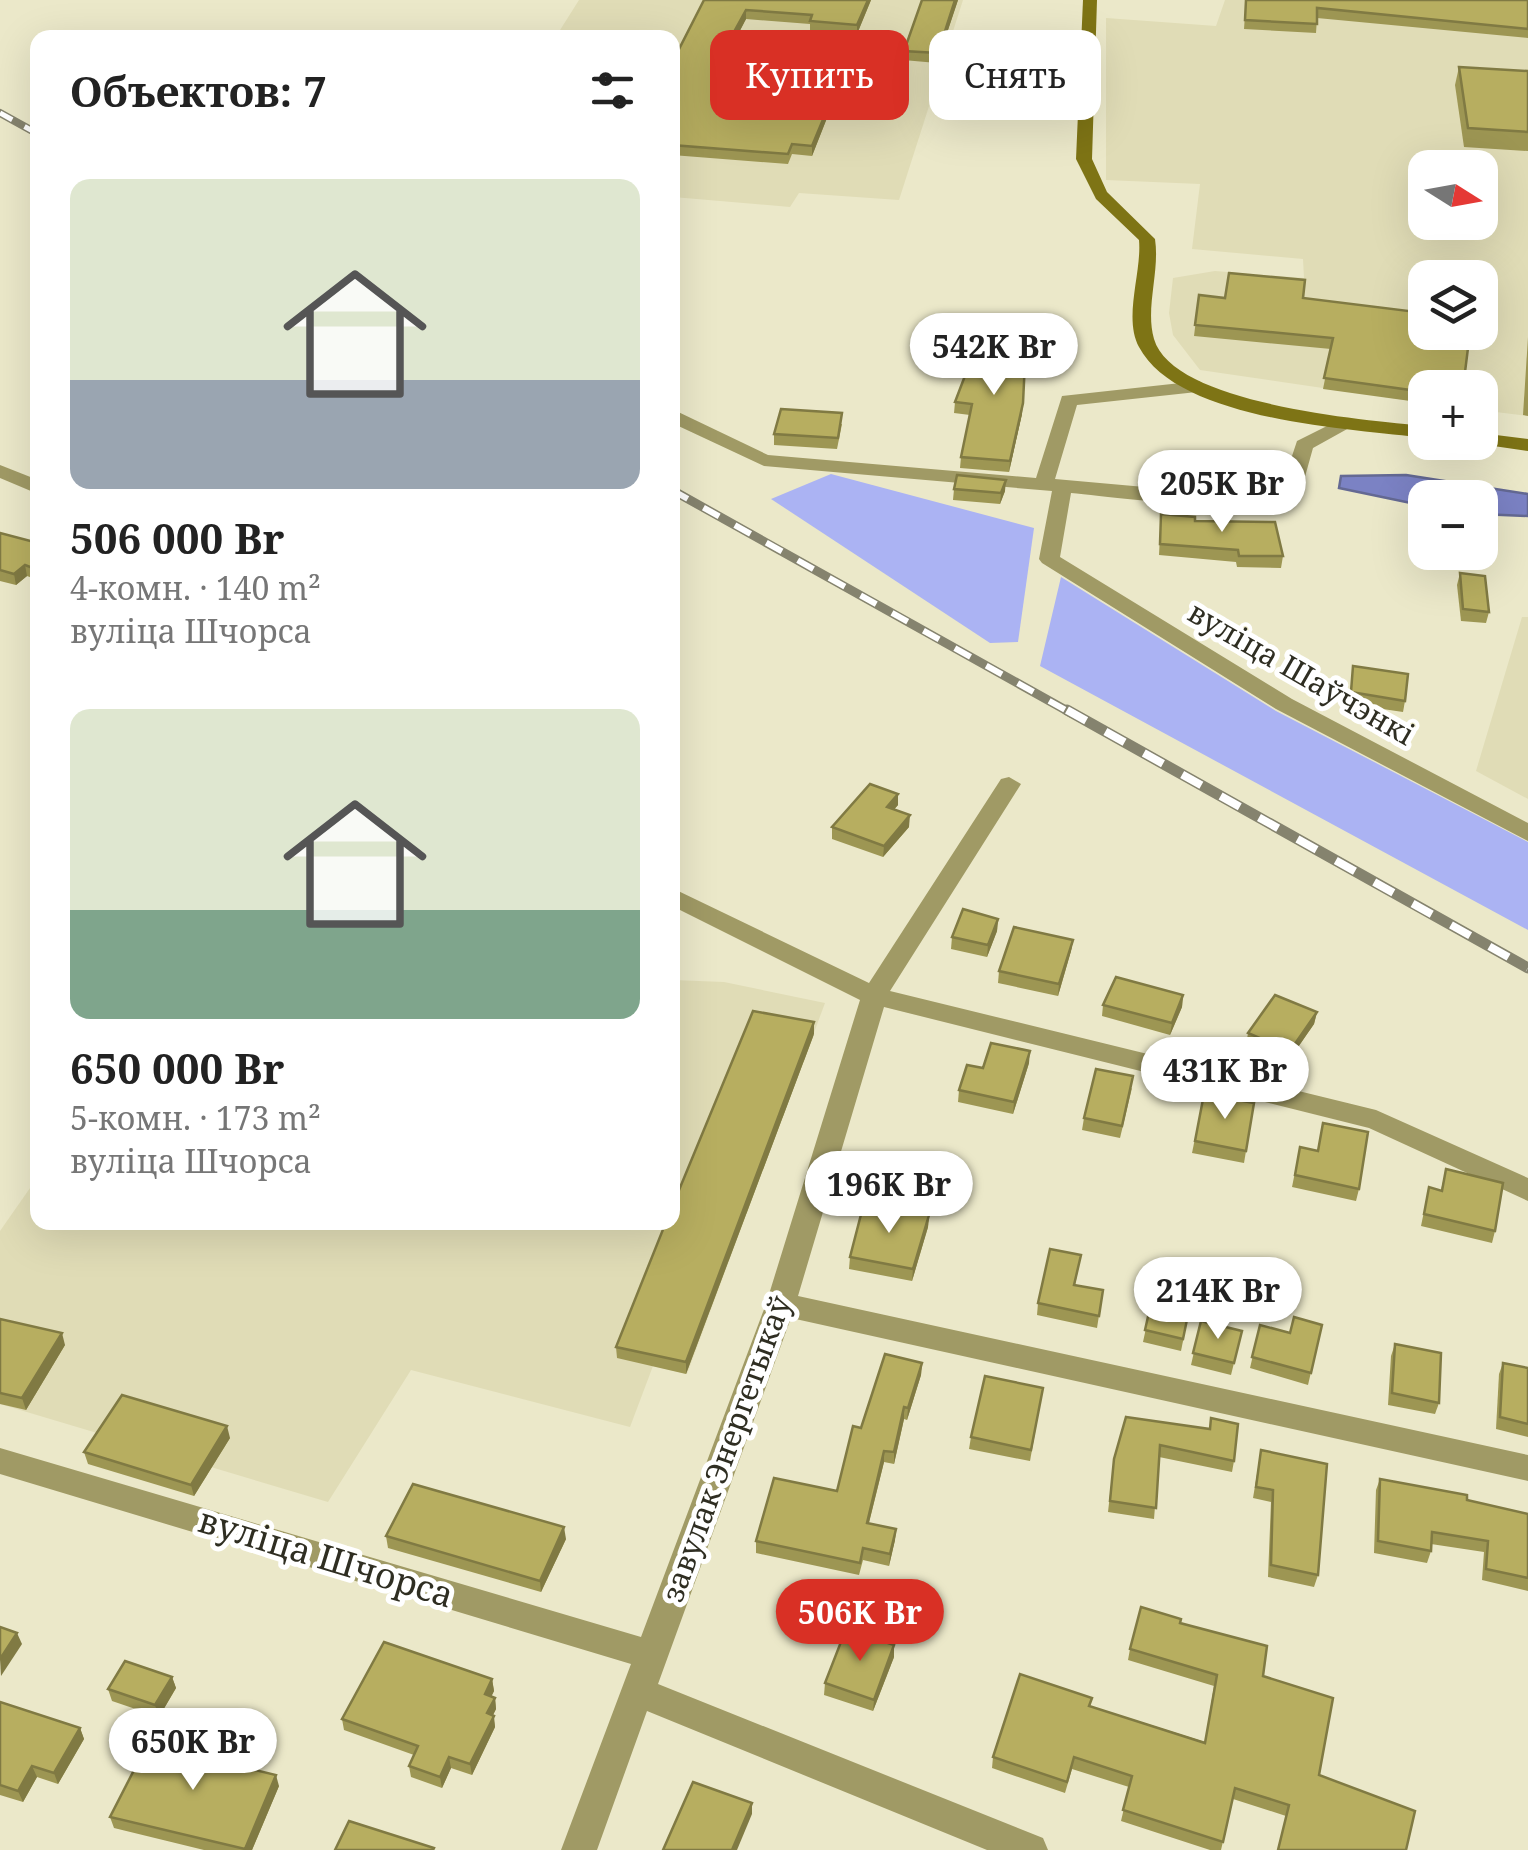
<!DOCTYPE html>
<html lang="ru">
<meta charset="utf-8">
<style>
body{margin:0;font-family:"Noto Serif",serif;background:#f2f2f2;color:#222;height:100vh;display:flex;flex-direction:column;font-size:38px;white-space:nowrap}
*{box-sizing:border-box;margin:0}
p{font-size:32px;color:#767676}
.icon{flex:none;width:55px;height:55px;fill:none;stroke:currentColor;stroke-width:2;stroke-linecap:round;stroke-linejoin:round}
.map{position:relative;flex:1;overflow:hidden}
.sheet{position:absolute;left:30px;top:30px;width:650px;height:1200px;display:flex;flex-direction:column;background:#fff;border-radius:20px;box-shadow:0 10px 40px #0002}
.sheet>*{flex:none}
.banner{position:absolute;left:710px;top:30px;width:668px;height:90px;display:flex;gap:20px}
.needle{width:65px;rotate:101deg}
.buttons{position:absolute;left:1408px;top:150px;display:grid;gap:20px}
.buttons a{display:grid;place-items:center;width:90px;height:90px;border-radius:20px;background:#fff;box-shadow:0 10px 40px #0002;font-size:50px}
.price{position:absolute;translate:-50% -85px;padding:0 22px;border-radius:35px;background:#fff;color:#222;font-size:32px;line-height:65px;filter:drop-shadow(0 2px 5px #0008)}
.price::after{content:'';position:absolute;left:50%;top:60px;width:30px;height:22px;margin-left:-15px;background:inherit;clip-path:polygon(0 0,100% 0,50% 100%)}
.price.on{background:#d93025;color:#fff}
ul{padding:0;list-style:none}
li{display:grid;align-content:center;gap:20px;height:530px;padding:0 40px}
li span{display:grid;place-items:center;height:310px;border-radius:20px;color:#555}
li>.icon{margin-inline-start:auto}
span .icon{width:180px;height:180px;fill:#fffc;stroke-width:1}
li b{font-size:42px}
h2{display:flex;justify-content:space-between;align-items:center;height:120px;padding:0 40px;font-size:42px}
.pill{padding:0 35px;border-radius:20px;background:#fff;box-shadow:0 10px 40px #0002;font-size:35px;line-height:90px}
.pill.on{background:#d93025;color:#fff}
.map>svg:first-child{display:block}
.built{fill:#e0dcb6;fill-rule:evenodd}
.green{fill:#abb3f3}
.water{fill:#7b82c4;stroke:#646993;stroke-width:2.5}
.lines{fill:none;stroke-linecap:round;stroke-linejoin:round}
.street{fill:#a09a65;fill-rule:evenodd}
.secondary{fill:#7e7415;fill-rule:evenodd}
.rail-far2-casing{stroke:#85836e;stroke-width:8}
.rail-far1-casing{stroke:#85836e;stroke-width:9}
.rail-casing{stroke:#85836e;stroke-width:11}
.rail-far2{stroke:#fff;stroke-width:5;stroke-dasharray:14;stroke-linecap:butt}
.rail-far1{stroke:#fff;stroke-width:6;stroke-dasharray:18;stroke-linecap:butt}
.rail{stroke:#fff;stroke-width:8;stroke-dasharray:22;stroke-linecap:butt}
.wall{fill:#9d9653}
.shaded-wall{fill:#807a43}
.building{fill:#b7ae60;stroke:#807a43;stroke-width:2.5}
.labels{text-anchor:middle;stroke-width:10;stroke-linejoin:round;paint-order:stroke}
.street-label{font-size:30px;fill:#2f2e22;stroke:#fff}
.near-street-label{font-size:35px;fill:#2f2e22;stroke:#fff}
</style>
<div class="map">
<svg width="1528" height="1850" viewBox="0 0 1528 1850">
<rect width="100%" height="100%" fill="#ebe8c9"/>
<g class="built">
<polygon points="579,0 963,0 899,200 799,193 790,207 673,197 672,38 555,38"/>
<path d="M1225,0H1528V416L1480,410V388H1425V403L1200,370L1173,335L1169,313L1173,278L1215,271L1304,278L1303,259L1192,249L1200,184L1106,180V18L1216,26ZM1425,168H1480V222H1425ZM1425,278H1480V332H1425Z"/>
<polygon points="1522,617 1528,617 1528,799 1476,771"/>
<polygon points="673,980 724,982 825,1003 687,1374 653,1366 630,1427 411,1370 328,1502 0,1404 0,1231 37,1178 38,1222 672,1222"/>
</g>
<g class="green">
<polygon points="831,474 1034,528 1018,642 990,643 771,499"/>
<polygon points="1061,577 1276,711 1528,842 1528,930 1040,666"/>
</g>
<polygon class="water" points="1406,475 1528,494 1528,516 1480,514 1480,498 1425,498 1425,506 1339,488 1341,476"/>
<g class="lines">
<g class="street">
<path d="M1199,381L1208,387L1206,391L1077,405L1055,479L1223,494L1282,486L1297,441L1341,419H1355L1358,423L1313,448L1301,491C1270,519 1116,497 1071,493L1060,557L1292,699L1528,823V841L1276,709L1042,563L1039,559L1052,491L764,466L672,423V409L768,455L1036,478L1062,396Z"/>
<polygon points="0,465 38,480 38,494 0,478"/>
<polygon points="1009,777 1021,784 890,991 1376,1110 1528,1178 1528,1201 1369,1128 884,1007 798,1296 1528,1455 1528,1481 791,1318 658,1684 1043,1838 1048,1850 987,1850 647,1711 597,1850 561,1850 631,1664 0,1474 0,1448 641,1637 766,1304 860,1000 672,906 672,888 869,983 1001,779"/>
</g>
<g class="secondary">
<path d="M1083,0H1097L1092,159L1107,192L1155,239C1160,272 1145,308 1154,339C1173,405 1367,420 1425,426V438C1351,429 1178,421 1139,347C1123,318 1142,272 1139,240L1096,199L1076,159Z"/>
<polygon points="1480,433 1528,439 1528,451 1473,443 1480,442"/>
</g>
<defs>
<polyline id="rail-far2" points="0,113 38,134"/>
<polyline id="rail-far1" points="672,490 1071,713"/>
<polyline id="rail" points="1067,710 1528,968"/>
</defs>
<use href="#rail-far2" class="rail-far2-casing"/>
<use href="#rail-far1" class="rail-far1-casing"/>
<use href="#rail" class="rail-casing"/>
<use href="#rail-far2" class="rail-far2"/>
<use href="#rail-far1" class="rail-far1"/>
<use href="#rail" class="rail"/>
</g>
<g class="wall">
<polygon points="704,0 871,0 857,34 810,30 810,24 746,19 722,64 817,71 816,79 839,81 838,90 812,156 792,154 788,164 672,155 672,50 678,51"/>
<polygon points="922,0 958,0 937,63 903,60 904,51"/>
<polygon points="1246,0 1528,0 1528,38 1317,18 1316,33 1244,29"/>
<polygon points="1459,67 1528,71 1528,151 1464,147 1455,85"/>
<polygon points="1199,295 1225,298 1303,298 1425,388 1425,403 1323,389 1331,349 1194,336"/>
<polygon points="1528,337 1528,416 1523,415"/>
<polygon points="979,339 1022,414 1009,472 960,468 961,457 970,415 954,413 955,402"/>
<polygon points="842,424 837,449 774,445 774,434"/>
<polygon points="954,489 1005,491 1000,504 953,500"/>
<polygon points="1161,514 1195,521 1283,556 1281,568 1237,567 1236,562 1159,555"/>
<polygon points="0,533 38,543 38,580 27,576 16,585 0,581"/>
<polygon points="1460,573 1489,612 1486,623 1461,621 1457,585"/>
<polygon points="1353,666 1405,701 1403,712 1349,704"/>
<polygon points="898,794 898,805 894,809 909,827 883,857 832,839 832,827"/>
<polygon points="998,919 997,931 987,957 951,949 952,937"/>
<polygon points="1073,940 1071,951 1058,996 998,983 999,971"/>
<polygon points="1183,995 1182,1007 1170,1035 1102,1016 1103,1005"/>
<polygon points="1317,1012 1314,1024 1287,1063 1246,1045 1248,1033"/>
<polygon points="814,1034 686,1374 617,1358 616,1347"/>
<polygon points="1029,1063 1013,1114 958,1102 959,1090 983,1068"/>
<polygon points="1132,1088 1120,1138 1082,1130 1084,1118"/>
<polygon points="1204,1094 1254,1103 1244,1163 1192,1153"/>
<polygon points="1323,1123 1359,1189 1356,1201 1292,1187 1300,1147 1318,1151"/>
<polygon points="1446,1169 1495,1231 1492,1243 1421,1226 1429,1187 1441,1190"/>
<polygon points="929,1215 928,1227 912,1281 849,1269 850,1257"/>
<polygon points="1081,1255 1075,1285 1103,1290 1097,1328 1037,1315 1038,1303"/>
<polygon points="1159,1268 1196,1276 1181,1351 1143,1342"/>
<polygon points="0,1319 65,1345 26,1410 0,1404"/>
<polygon points="1201,1321 1242,1331 1231,1375 1191,1365"/>
<polygon points="1260,1325 1290,1333 1322,1325 1308,1385 1250,1368"/>
<polygon points="1395,1344 1439,1403 1435,1414 1388,1405 1391,1356"/>
<polygon points="922,1363 921,1375 907,1420 904,1419 894,1464 884,1462 869,1523 896,1529 895,1540 889,1566 863,1560 859,1575 756,1553 756,1541 837,1491 861,1428"/>
<polygon points="1503,1363 1528,1368 1528,1437 1496,1429 1499,1374"/>
<polygon points="1043,1388 1030,1461 969,1449 971,1437"/>
<polygon points="1126,1417 1234,1461 1232,1472 1159,1457 1154,1519 1108,1512 1114,1459"/>
<polygon points="230,1438 194,1496 88,1464 84,1452"/>
<polygon points="1261,1450 1318,1575 1314,1587 1268,1577 1271,1502 1253,1498"/>
<polygon points="1380,1479 1528,1514 1528,1591 1482,1580 1484,1552 1431,1544 1431,1551 1427,1563 1374,1553 1376,1490"/>
<polygon points="386,1536 566,1539 541,1592 388,1548"/>
<polygon points="1180,1623 1263,1676 1333,1698 1286,1816 1233,1799 1221,1850 1210,1850 1121,1821 1129,1787 1072,1769 1065,1793 992,1768 993,1757 1092,1698 1090,1706 1205,1742 1214,1686 1128,1660 1130,1649"/>
<polygon points="894,1657 873,1711 824,1695 825,1683"/>
<polygon points="172,1677 176,1688 159,1717 112,1701 108,1689"/>
<polygon points="492,1679 494,1691 491,1696 495,1698 496,1709 493,1715 495,1727 472,1775 451,1768 442,1788 411,1777 409,1766 414,1755 344,1730 342,1719"/>
<polygon points="0,1702 80,1728 84,1739 58,1784 37,1777 23,1802 0,1795"/>
<polygon points="215,1747 219,1758 217,1761 279,1786 252,1850 204,1850 114,1828 110,1817"/>
</g>
<g class="shaded-wall">
<polygon points="868,0 871,0 857,34 857,25"/>
<polygon points="955,0 958,0 937,63 938,53"/>
<polygon points="746,10 746,19 718,73 717,63"/>
<polygon points="839,81 838,90 812,156 812,146"/>
<polygon points="1023,403 1022,414 1009,472 1010,461"/>
<polygon points="1006,480 1005,491 1000,504 1001,493"/>
<polygon points="25,565 27,576 16,585 14,574"/>
<polygon points="898,794 898,805 887,818 887,807"/>
<polygon points="910,815 909,827 883,857 884,846"/>
<polygon points="998,919 997,931 987,957 988,945"/>
<polygon points="1073,940 1071,951 1058,996 1059,984"/>
<polygon points="1183,995 1182,1007 1170,1035 1172,1023"/>
<polygon points="1317,1012 1314,1024 1287,1063 1290,1051"/>
<polygon points="814,1022 814,1034 686,1374 686,1362"/>
<polygon points="1030,1051 1029,1063 1013,1114 1014,1102"/>
<polygon points="929,1215 928,1227 912,1281 913,1269"/>
<polygon points="62,1333 65,1345 26,1410 22,1398"/>
<polygon points="922,1363 921,1375 907,1420 908,1408"/>
<polygon points="904,1407 904,1419 894,1464 894,1452"/>
<polygon points="227,1426 230,1438 194,1496 191,1485"/>
<polygon points="884,1451 884,1462 866,1534 867,1523"/>
<polygon points="564,1527 566,1539 541,1592 540,1581"/>
<polygon points="896,1529 895,1540 889,1566 890,1554"/>
<polygon points="17,1633 22,1644 1,1676 0,1659"/>
<polygon points="894,1645 894,1657 873,1711 874,1700"/>
<polygon points="172,1677 176,1688 159,1717 155,1705"/>
<polygon points="492,1679 494,1691 487,1706 485,1694"/>
<polygon points="495,1698 496,1709 488,1725 487,1713"/>
<polygon points="494,1716 495,1727 472,1775 470,1764"/>
<polygon points="80,1728 84,1739 58,1784 54,1773"/>
<polygon points="215,1747 219,1758 213,1771 209,1759"/>
<polygon points="449,1757 451,1768 442,1788 440,1777"/>
<polygon points="32,1766 37,1777 23,1802 18,1791"/>
<polygon points="276,1775 279,1786 252,1850 245,1850"/>
<polygon points="752,1803 752,1814 737,1850 732,1850"/>
</g>
<g class="building">
<polygon points="704,0 868,0 857,25 810,21 812,15 746,10 717,63 817,71 813,79 839,81 812,146 792,144 788,154 672,145 672,50 678,51"/>
<polygon points="922,0 955,0 938,53 904,51"/>
<polygon points="1246,0 1528,0 1528,29 1317,8 1317,24 1245,20"/>
<polygon points="1459,67 1528,71 1528,132 1468,128"/>
<polygon points="1229,273 1305,280 1303,298 1425,313 1425,332 1470,332 1463,388 1425,388 1425,392 1324,378 1333,338 1195,325 1199,295 1225,298"/>
<polygon points="988,336 1026,340 1023,403 1010,461 961,457 972,404 955,402 979,339"/>
<polygon points="781,409 842,413 838,438 774,434"/>
<polygon points="957,475 1006,480 1001,493 954,489"/>
<polygon points="1161,514 1195,517 1195,521 1275,522 1283,556 1239,556 1238,550 1160,544"/>
<polygon points="0,533 38,543 38,570 25,565 14,574 0,570"/>
<polygon points="1460,573 1485,576 1489,612 1463,609"/>
<polygon points="1353,666 1408,674 1405,701 1351,692"/>
<polygon points="870,784 898,794 887,807 910,815 884,846 832,827"/>
<polygon points="963,909 998,919 988,945 952,937"/>
<polygon points="1014,927 1073,940 1059,984 999,971"/>
<polygon points="1116,977 1183,995 1172,1023 1103,1005"/>
<polygon points="1275,995 1317,1012 1290,1051 1248,1033"/>
<polygon points="753,1011 814,1022 686,1362 616,1347 666,1222 672,1222 672,1207"/>
<polygon points="991,1043 1030,1051 1014,1102 959,1090 967,1065 983,1068"/>
<polygon points="1096,1069 1133,1076 1122,1126 1084,1118"/>
<polygon points="1204,1094 1254,1103 1246,1151 1195,1141"/>
<polygon points="1323,1123 1368,1132 1359,1189 1295,1175 1300,1147 1318,1151"/>
<polygon points="1446,1169 1503,1183 1495,1231 1424,1214 1429,1187 1442,1191"/>
<polygon points="864,1203 929,1215 913,1269 850,1257"/>
<polygon points="1050,1249 1081,1255 1074,1285 1103,1290 1099,1316 1038,1303"/>
<polygon points="1159,1268 1196,1276 1183,1339 1145,1330"/>
<polygon points="1294,1317 1322,1325 1311,1373 1252,1357 1260,1325 1290,1333"/>
<polygon points="0,1319 62,1333 22,1398 0,1393"/>
<polygon points="1201,1321 1242,1331 1234,1363 1193,1353"/>
<polygon points="1395,1344 1441,1353 1439,1403 1392,1393"/>
<polygon points="885,1354 922,1363 908,1408 904,1407 894,1452 884,1451 867,1523 896,1529 890,1554 863,1548 860,1563 756,1541 774,1478 837,1491 853,1426 861,1428"/>
<polygon points="1503,1363 1528,1368 1528,1424 1500,1417"/>
<polygon points="985,1376 1043,1388 1031,1450 971,1437"/>
<polygon points="122,1395 227,1426 191,1485 84,1452"/>
<polygon points="1126,1417 1210,1429 1211,1418 1238,1424 1234,1461 1160,1445 1156,1508 1110,1501 1114,1459"/>
<polygon points="1261,1450 1327,1464 1318,1575 1271,1565 1273,1490 1256,1487"/>
<polygon points="1380,1479 1467,1495 1467,1500 1528,1514 1528,1578 1486,1569 1488,1541 1432,1532 1431,1551 1378,1541"/>
<polygon points="413,1484 564,1527 540,1581 386,1536"/>
<polygon points="1141,1607 1181,1619 1180,1623 1267,1646 1263,1676 1333,1698 1319,1775 1415,1811 1406,1850 1278,1850 1289,1805 1235,1788 1223,1842 1123,1810 1132,1776 1074,1757 1067,1782 993,1757 1020,1674 1092,1698 1089,1706 1205,1743 1217,1675 1130,1649"/>
<polygon points="0,1627 17,1633 0,1659"/>
<polygon points="846,1629 894,1645 874,1700 825,1683"/>
<polygon points="384,1642 492,1679 485,1694 495,1698 487,1713 494,1716 470,1764 449,1757 440,1777 409,1766 418,1746 342,1719"/>
<polygon points="125,1661 172,1677 155,1705 108,1689"/>
<polygon points="0,1702 80,1728 54,1773 32,1766 18,1791 0,1785"/>
<polygon points="154,1731 215,1747 209,1759 276,1775 245,1849 110,1817"/>
<polygon points="693,1782 752,1803 732,1850 663,1850"/>
<polygon points="349,1821 434,1848 433,1850 335,1850"/>
</g>
<g class="labels">
<g class="street-label">
<text transform="translate(1301 674) rotate(30)" y="10">вуліца Шаўчэнкі</text>
<text transform="translate(727 1449) rotate(-70)" y="10">завулак Энергетыкаў</text>
</g>
<g class="near-street-label">
<text transform="translate(326 1558) rotate(17)" y="12">вуліца Шчорса</text>
</g>
</g>
</svg>
<div class="buttons">
<a><svg class="needle" viewBox="-14 -14 28 28"><path d="M0-13l5 13h-10z" fill="#e53935"/><path d="M0 13l5-13h-10z" fill="#767676"/></svg></a>
<a><svg class="icon" aria-label="layers" viewBox="0 0 24 24"><path d="M12 4l9 5-9 5-9-5zM3 14l9 5 9-5"/></svg></a>
<a>+</a>
<a>−</a>
</div>
<b class="price" style="left:994px;top:398px">542K Br</b>
<b class="price" style="left:1222px;top:535px">205K Br</b>
<b class="price" style="left:1225px;top:1122px">431K Br</b>
<b class="price" style="left:889px;top:1236px">196K Br</b>
<b class="price" style="left:1218px;top:1342px">214K Br</b>
<b class="price on" style="left:860px;top:1664px">506K Br</b>
<b class="price" style="left:193px;top:1793px">650K Br</b>
<div class="banner">
<a class="pill on">Купить</a>
<a class="pill">Снять</a>
</div>
<section class="sheet">
<h2>Объектов: 7<svg class="icon" aria-label="filters" viewBox="0 0 24 24"><path d="M4 7h16M4 17h16"/><circle cx="9" cy="7" r="2"/><circle cx="15" cy="17" r="2"/></svg></h2>
<ul>
<li><span style="background:linear-gradient(#dfe7d0 65%,#9aa5b1 0)"><svg class="icon" aria-label="home" viewBox="0 0 24 24"><path d="M3 11l9-7 9 7M6 9v11h12V9"/></svg></span><div><b>506 000 Br</b><p>4-комн. · 140 m²</p><p>вуліца Шчорса</p></div></li>
<li><span style="background:linear-gradient(#dfe7d0 65%,#7fa58c 0)"><svg class="icon" aria-label="home" viewBox="0 0 24 24"><path d="M3 11l9-7 9 7M6 9v11h12V9"/></svg></span><div><b>650 000 Br</b><p>5-комн. · 173 m²</p><p>вуліца Шчорса</p></div></li>
</ul>
</section>
</div>
